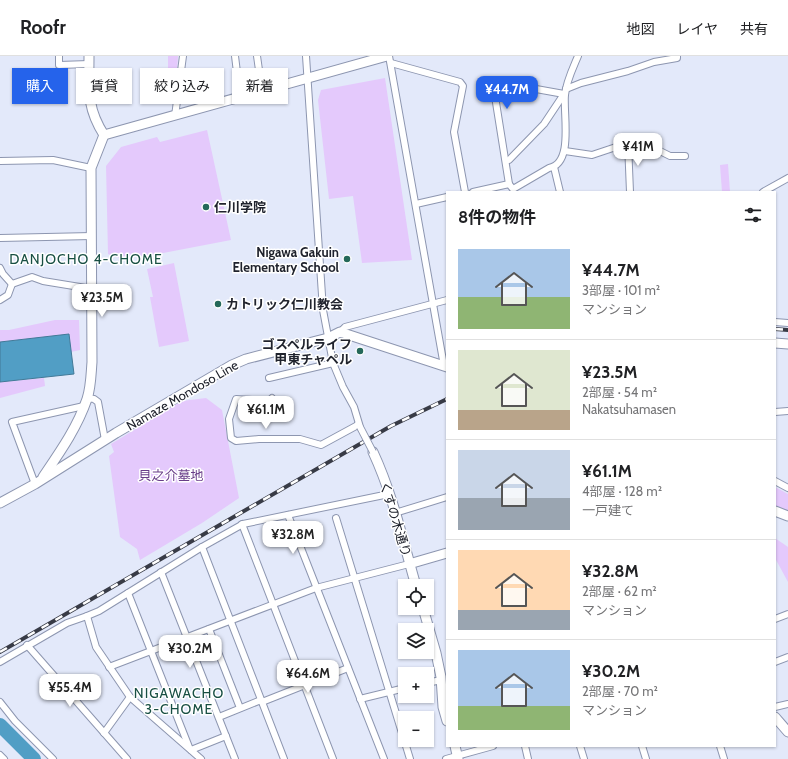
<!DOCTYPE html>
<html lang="ja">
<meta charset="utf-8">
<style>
body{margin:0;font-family:Cabin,"Noto Sans JP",sans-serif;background:#f2f2f2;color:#202124;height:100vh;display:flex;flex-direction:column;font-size:15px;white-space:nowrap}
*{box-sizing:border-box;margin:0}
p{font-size:13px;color:#757577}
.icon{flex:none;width:22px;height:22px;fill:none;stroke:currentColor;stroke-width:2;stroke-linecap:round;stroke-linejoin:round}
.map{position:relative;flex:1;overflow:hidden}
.drawer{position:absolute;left:446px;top:135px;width:330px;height:556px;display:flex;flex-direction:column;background:#fff;border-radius:0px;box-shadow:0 1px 3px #0004}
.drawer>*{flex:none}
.top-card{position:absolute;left:12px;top:12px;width:374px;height:36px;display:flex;gap:8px}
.controls{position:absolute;left:398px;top:523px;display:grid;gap:8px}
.controls a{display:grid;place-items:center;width:36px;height:36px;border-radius:0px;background:#fff;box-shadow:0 1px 3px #0004;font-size:20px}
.price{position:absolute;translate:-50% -34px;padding:0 9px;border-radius:8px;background:#fff;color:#222;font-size:13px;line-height:26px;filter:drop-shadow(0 1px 2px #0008)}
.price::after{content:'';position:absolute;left:50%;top:24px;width:12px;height:9px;margin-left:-6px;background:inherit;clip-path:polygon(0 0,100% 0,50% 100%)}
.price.active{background:#2563eb;color:#fff}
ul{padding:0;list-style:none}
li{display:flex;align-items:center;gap:12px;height:100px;padding:0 12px}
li+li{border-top:1px solid #e0e0e0}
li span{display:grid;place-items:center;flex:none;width:112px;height:80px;border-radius:0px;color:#555}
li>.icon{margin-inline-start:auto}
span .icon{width:48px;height:48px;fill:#fffc;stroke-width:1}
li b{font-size:17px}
h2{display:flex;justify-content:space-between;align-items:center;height:48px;padding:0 12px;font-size:17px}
.chip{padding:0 14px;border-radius:0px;background:#fff;box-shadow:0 1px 3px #0004;font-size:14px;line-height:36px}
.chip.active{background:#2563eb;color:#fff}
header{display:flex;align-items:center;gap:24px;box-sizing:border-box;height:56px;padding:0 20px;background:#fff;border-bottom:1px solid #e0e0e0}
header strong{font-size:19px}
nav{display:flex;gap:22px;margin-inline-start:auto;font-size:14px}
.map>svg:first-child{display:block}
.green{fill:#e4c9fc}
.water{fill:#519ec5;stroke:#427997}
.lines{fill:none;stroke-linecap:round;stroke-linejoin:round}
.river{stroke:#519ec5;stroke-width:14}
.street-casing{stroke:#8d96b0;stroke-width:8}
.secondary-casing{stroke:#8d96b0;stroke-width:11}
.street{stroke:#fff;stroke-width:6}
.secondary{stroke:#fff;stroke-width:9}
.rail-casing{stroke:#383b46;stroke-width:4}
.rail{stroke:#fff;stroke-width:2.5;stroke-dasharray:8;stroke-linecap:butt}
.street-bridge-casing{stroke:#8d96b0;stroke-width:8;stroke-linecap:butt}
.street-bridge{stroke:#fff;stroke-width:6}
.poi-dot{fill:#246859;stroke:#fff;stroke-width:1.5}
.labels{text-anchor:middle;stroke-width:3;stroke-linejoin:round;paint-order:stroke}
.poi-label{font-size:13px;font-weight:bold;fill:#20232d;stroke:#fff;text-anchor:start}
.street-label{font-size:13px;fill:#20232d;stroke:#fff}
.park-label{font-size:13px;fill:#683d88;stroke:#fff}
.neighbourhood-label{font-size:14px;letter-spacing:1px;fill:#184f43;stroke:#fff}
</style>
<header>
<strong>Roofr</strong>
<nav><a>地図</a><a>レイヤ</a><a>共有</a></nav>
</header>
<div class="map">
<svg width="788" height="703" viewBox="0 0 788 703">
<rect width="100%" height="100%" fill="#e3e9fa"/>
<g class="green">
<polygon points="168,0 178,0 177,15 168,17"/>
<polygon points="385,22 412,204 362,207 353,140 329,143 318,44 321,34"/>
<polygon points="207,74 231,184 158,198 119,202 108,198 106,110 121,91 157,81 160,86"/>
<polygon points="728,108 730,136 722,136 720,109"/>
<polygon points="174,207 189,285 159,291 150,241 153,241 147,213"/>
<polygon points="55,264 79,264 80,294 71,296 69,279 0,286 0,274 9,274"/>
<polygon points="44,322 45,330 0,342 0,326"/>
<polygon points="206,342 222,354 239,442 202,467 140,504 137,493 120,481 109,400 114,396 111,388 182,345"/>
<polygon points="775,431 788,438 788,457 775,452"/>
<polygon points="775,482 788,491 788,526 775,502"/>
</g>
<polygon class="water" points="69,278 74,318 0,326 0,286"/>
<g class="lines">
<polyline class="river" points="0,669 34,703"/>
<defs>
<g id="street">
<polyline points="59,0 59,9 89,8"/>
<polyline points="235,0 240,41"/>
<polyline points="257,0 262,35"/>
<polyline points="306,0 323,254 333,307 343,331 354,351 360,371"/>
<polyline points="389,0 444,310"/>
<polyline points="391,7 460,26 463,30 454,76 465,136"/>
<polyline points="566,33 581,27 628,15 654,6 677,2 677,0"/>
<polyline points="175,60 183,0"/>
<polyline points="628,87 630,136"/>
<polyline points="565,95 592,99 628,87 629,84 650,90 670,100 685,100"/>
<polyline points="0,105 53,104 91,112"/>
<polyline points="506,105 509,104 544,68 564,38"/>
<polyline points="554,111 560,136"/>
<polyline points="509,128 494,34 496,32 525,31 564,38"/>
<path d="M473,136L509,128L513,133L549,112C574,108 563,58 565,39C566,26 573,12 578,0"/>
<polyline points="763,136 788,122"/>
<polyline points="416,148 447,141"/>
<polyline points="0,182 92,180"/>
<polyline points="0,212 3,218 12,228"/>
<polyline points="12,228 32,221 43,225 92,233"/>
<polyline points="0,244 8,239 12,228"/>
<polyline points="775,266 788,267"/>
<polyline points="340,276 345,271 447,244"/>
<polyline points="269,322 333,307"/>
<polyline points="87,342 94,343 98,346 105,384"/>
<polyline points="272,342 269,345 236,343 229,363 231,382 236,385 259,383 300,383 321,389 356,370 358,368"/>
<polyline points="775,356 788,355"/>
<polyline points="775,425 788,432"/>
<polyline points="35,428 12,366 84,350"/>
<polyline points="395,457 447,441"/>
<polyline points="288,459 384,703"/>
<polyline points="336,462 410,703"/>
<polyline points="242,468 333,703"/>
<polyline points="202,491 284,703"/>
<polyline points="161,516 235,703"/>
<polyline points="128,537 189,691"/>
<polyline points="87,560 96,591 130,641 201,703"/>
<polyline points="775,563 788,558"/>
<polyline points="209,573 240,652"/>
<polyline points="27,589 127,703"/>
<polyline points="0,606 67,567 87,560 99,555 202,491 243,468 389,438"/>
<polyline points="775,606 788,601"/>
<polyline points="109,611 316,532 409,508"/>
<polyline points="427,627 441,624"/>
<polyline points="360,643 405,632"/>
<polyline points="0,646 15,665 53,703"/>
<polyline points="262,646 348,612"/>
<polyline points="775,651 788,648"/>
<polyline points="219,661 261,644"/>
<polyline points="104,677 130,641"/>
<polyline points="525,690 528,703"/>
<polyline points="580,690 584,703"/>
<polyline points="642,690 646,703"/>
<polyline points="720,690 724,703"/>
<polyline points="191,694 226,680"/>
<polyline points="0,699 4,703"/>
<polyline points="446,703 493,690"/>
</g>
<g id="secondary">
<path d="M89,0C89,32 86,51 104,79"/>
<polyline points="104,79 387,0"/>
<polyline points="775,287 788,288"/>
<path d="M373,396C393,439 403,485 416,530"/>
<path d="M43,421C60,396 77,372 87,343C91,331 91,318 92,306L91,112L104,79"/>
<polyline points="0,447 35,428 116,377 232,309 246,303 328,282 340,276 447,311"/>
<polyline points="775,455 788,460"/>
<polyline points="409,508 447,497"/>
<polyline points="423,552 436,597 441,621 443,651 447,665"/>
<polyline points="775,661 788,676"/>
<polyline points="455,690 458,703"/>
</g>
</defs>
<use href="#street" class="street-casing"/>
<use href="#secondary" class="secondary-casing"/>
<use href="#street" class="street"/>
<use href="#secondary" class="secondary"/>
<defs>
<g id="rail">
<polyline points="775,273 788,274"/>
<polyline points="0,596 391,370 447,343"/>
</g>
</defs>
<use href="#rail" class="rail-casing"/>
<use href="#rail" class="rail"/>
<defs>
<polyline id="street-bridge" points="360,371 373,396"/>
</defs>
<use href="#street-bridge" class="street-bridge-casing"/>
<use href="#street-bridge" class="street-bridge"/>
</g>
<g class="poi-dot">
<circle cx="206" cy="151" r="4"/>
<circle cx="347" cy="203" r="4"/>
<circle cx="218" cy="248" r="4"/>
<circle cx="360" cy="295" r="4"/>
</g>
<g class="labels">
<g class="poi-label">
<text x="214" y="156">仁川学院</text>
<text x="339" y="201" text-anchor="end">Nigawa Gakuin<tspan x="339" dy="15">Elementary School</tspan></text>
<text x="226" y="253">カトリック仁川教会</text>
<text x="352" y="293" text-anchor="end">ゴスペルライフ<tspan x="352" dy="15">甲東チャペル</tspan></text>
</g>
<g class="street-label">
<text transform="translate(182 339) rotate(-30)" y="5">Namaze Mondoso Line</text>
<text transform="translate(396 463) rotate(73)" y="5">くすの木通り</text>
</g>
<g class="park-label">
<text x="171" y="424">貝之介墓地</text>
</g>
<g class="neighbourhood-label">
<text x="86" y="208">DANJOCHO 4-CHOME</text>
<text x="179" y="642">NIGAWACHO<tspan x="179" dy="16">3-CHOME</tspan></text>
</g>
</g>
</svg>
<div class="controls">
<a><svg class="icon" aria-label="locate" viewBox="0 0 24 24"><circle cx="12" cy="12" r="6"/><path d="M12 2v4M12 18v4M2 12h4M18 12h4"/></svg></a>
<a><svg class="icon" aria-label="layers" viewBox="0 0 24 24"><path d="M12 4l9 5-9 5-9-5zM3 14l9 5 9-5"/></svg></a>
<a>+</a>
<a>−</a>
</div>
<b class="price active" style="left:507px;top:54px">¥44.7M</b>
<b class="price" style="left:638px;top:111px">¥41M</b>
<b class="price" style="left:102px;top:262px">¥23.5M</b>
<b class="price" style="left:266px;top:374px">¥61.1M</b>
<b class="price" style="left:293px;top:499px">¥32.8M</b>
<b class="price" style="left:190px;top:613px">¥30.2M</b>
<b class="price" style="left:308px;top:638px">¥64.6M</b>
<b class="price" style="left:70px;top:652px">¥55.4M</b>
<div class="top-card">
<a class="chip active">購入</a>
<a class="chip">賃貸</a>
<a class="chip">絞り込み</a>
<a class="chip">新着</a>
</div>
<section class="drawer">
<h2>8件の物件<svg class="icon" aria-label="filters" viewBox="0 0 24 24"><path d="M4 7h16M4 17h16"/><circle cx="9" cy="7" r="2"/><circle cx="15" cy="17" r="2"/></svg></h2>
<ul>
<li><span style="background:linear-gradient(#a9c7e8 60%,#8fb573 0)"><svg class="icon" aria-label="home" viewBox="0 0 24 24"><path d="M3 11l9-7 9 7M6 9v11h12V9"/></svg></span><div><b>¥44.7M</b><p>3部屋 · 101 m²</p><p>マンション</p></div></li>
<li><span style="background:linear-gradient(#dfe7d0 75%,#b9a48a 0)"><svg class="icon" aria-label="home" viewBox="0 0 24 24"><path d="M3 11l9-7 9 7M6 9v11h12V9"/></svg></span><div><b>¥23.5M</b><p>2部屋 · 54 m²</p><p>Nakatsuhamasen</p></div></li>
<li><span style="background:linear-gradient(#c9d6e8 60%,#9aa5b1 0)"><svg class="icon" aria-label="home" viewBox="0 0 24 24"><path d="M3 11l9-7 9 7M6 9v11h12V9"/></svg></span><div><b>¥61.1M</b><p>4部屋 · 128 m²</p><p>一戸建て</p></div></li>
<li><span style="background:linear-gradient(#ffd9b3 75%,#9aa5b1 0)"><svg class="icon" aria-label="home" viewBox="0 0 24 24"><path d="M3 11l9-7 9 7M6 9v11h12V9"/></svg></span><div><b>¥32.8M</b><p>2部屋 · 62 m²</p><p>マンション</p></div></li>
<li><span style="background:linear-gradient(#a9c7e8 70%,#8fb573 0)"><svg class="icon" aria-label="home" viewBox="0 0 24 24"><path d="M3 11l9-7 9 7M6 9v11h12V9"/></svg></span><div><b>¥30.2M</b><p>2部屋 · 70 m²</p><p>マンション</p></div></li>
</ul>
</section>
</div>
